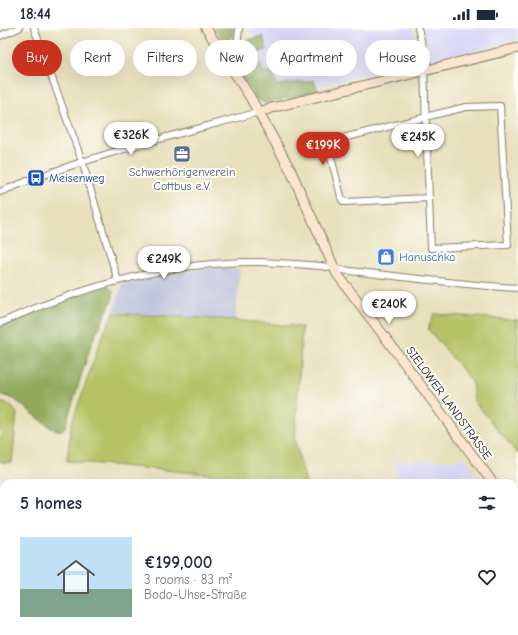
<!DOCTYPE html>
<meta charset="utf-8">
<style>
body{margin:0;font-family:"Comic Neue",sans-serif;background:#f2f2f3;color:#1f2937;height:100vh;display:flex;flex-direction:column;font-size:15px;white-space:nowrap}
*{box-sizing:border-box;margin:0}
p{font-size:13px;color:#747a83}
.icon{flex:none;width:22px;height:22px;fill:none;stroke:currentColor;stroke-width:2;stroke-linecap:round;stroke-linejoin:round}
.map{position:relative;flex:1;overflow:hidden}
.details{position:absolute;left:0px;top:451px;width:518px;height:156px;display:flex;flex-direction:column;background:#fff;border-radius:12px 12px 0 0;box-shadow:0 4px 16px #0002}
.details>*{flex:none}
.guide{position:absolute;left:12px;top:12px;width:494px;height:36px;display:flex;gap:8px}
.price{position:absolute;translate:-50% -34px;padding:0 9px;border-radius:14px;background:#fff;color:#222;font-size:13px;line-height:26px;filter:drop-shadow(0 1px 2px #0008)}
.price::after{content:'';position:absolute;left:50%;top:24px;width:12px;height:9px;margin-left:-6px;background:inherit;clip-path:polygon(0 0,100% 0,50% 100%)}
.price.active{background:#c8321e;color:#fff}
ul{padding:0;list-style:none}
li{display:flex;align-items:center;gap:12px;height:100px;padding:0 20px}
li+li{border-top:1px solid #e0e1e3}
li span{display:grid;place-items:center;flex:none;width:112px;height:80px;border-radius:0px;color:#555}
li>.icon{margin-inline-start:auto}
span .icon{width:48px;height:48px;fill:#fffc;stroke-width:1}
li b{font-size:17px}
h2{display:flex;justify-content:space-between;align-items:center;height:48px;padding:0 20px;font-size:17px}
.pill{padding:0 14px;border-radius:18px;background:#fff;box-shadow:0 4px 16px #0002;font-size:14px;line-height:36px}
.pill.active{background:#c8321e;color:#fff}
.status{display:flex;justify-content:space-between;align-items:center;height:28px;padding:0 20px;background:#fff;direction:ltr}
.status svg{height:11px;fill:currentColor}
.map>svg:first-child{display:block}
.built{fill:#d9d7f7}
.industrial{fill:#c0c2dd}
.green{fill:#b5c366;stroke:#687041}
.forest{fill:#90a95b;stroke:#56623c}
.water{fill:#4cbac5;stroke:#346b70}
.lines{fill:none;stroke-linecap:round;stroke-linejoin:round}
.street-casing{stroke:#827e6c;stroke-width:8}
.secondary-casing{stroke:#827e6c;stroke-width:11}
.street{stroke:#fff;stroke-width:6}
.secondary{stroke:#fbe5cf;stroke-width:9}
.labels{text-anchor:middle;stroke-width:4;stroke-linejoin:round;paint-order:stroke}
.service-label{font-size:12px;fill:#4e5e75;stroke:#fdfcf7}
.transit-label{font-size:12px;fill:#164399;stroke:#fdfcf7;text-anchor:start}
.shop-label{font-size:12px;fill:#366cbe;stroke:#fdfcf7;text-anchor:start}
.street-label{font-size:12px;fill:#1c1c1c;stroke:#fdfcf7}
</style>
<div class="status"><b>18:44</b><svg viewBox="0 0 49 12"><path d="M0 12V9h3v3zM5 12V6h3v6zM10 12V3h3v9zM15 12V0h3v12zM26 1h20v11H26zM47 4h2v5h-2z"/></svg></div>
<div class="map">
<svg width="518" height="607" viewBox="0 0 518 607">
<rect width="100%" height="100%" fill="#fdfcf7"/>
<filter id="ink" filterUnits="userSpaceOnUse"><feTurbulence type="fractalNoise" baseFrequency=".025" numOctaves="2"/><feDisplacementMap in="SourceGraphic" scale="8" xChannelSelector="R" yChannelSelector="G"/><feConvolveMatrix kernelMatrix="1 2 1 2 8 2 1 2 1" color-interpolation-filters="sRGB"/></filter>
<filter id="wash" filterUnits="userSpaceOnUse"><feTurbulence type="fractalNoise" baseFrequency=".012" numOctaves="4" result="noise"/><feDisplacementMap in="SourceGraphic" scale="16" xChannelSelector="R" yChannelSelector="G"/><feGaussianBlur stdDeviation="0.9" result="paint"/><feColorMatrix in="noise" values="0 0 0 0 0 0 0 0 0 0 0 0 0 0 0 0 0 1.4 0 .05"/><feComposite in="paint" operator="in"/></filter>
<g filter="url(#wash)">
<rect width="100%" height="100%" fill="#e8e0bb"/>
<g class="built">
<polygon points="250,0 413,0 422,34 276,69 265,63"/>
<polygon points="423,0 518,0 518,12 431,34"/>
<polygon points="465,429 481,455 395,455 396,433 453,432"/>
</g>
<polygon class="industrial" points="209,240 240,241 235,292 113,285 122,256"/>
<g class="green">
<polygon points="113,285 235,292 302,299 295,413 306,455 247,455 229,448 67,433 71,397 101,312"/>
<polygon points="434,286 518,292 518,426 474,373 472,353 428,301"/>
<polygon points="0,374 10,377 17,385 12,435 0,434"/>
<polygon points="0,490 4,491 4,563 0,563"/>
<polygon points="0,579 4,579 4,602 0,603"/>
<polygon points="29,603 62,603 62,607 9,607"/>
</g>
<g class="forest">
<polygon points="214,0 234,0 232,9 224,14"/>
<polygon points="263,8 267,22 258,25 263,44 271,43 277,57 314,52 318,64 265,75 256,71 235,35 247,17 248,12"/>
<polygon points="108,258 113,263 113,270 92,314 65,399 61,403 51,400 14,371 0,366 0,298 62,273"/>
</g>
<polygon class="water" points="437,603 455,603 455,607 436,607"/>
</g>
<g filter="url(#ink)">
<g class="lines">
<defs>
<g id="street">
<polyline points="34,0 82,133 118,253"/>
<polyline points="418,0 428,41"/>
<polyline points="0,8 19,0"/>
<polyline points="226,28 238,11 239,0"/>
<path d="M424,42C425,60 425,77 426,95L431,220L508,217L500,78L466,79L425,89L423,90L327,114L342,172L344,174L429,170"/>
<path d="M0,164C84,129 171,108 259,84"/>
<path d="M0,295C81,259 170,233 260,234C280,235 300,236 320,238C330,239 340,242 350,243C406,249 462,257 518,260"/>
</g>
<g id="secondary">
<polyline points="206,0 250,69 290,141 337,246 391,317 493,455"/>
<polyline points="259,84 275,79 518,20"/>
<polyline points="514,488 514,500"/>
<polyline points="514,516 518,516"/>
<polyline points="514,525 518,525"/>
<polyline points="0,567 4,567"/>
</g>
</defs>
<use href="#street" class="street-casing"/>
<use href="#secondary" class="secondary-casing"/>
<use href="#street" class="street"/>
<use href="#secondary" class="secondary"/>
</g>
</g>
<defs>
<symbol id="office-square" viewBox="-11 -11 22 22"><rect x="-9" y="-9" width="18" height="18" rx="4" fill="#5c6f8a" stroke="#fdfcf7"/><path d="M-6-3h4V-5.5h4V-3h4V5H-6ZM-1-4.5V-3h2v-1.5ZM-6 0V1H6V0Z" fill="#fff"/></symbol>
<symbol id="bus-square" viewBox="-11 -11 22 22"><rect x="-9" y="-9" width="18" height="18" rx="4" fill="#1a4fb4" stroke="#fdfcf7"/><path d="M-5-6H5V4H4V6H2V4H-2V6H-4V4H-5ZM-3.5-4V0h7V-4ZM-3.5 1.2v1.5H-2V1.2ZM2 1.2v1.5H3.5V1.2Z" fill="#fff"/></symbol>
<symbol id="shop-square" viewBox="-11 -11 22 22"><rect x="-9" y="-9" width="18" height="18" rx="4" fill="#3f7fe0" stroke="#fdfcf7"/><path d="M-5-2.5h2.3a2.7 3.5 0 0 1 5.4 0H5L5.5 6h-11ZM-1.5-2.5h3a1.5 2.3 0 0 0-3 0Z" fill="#fff"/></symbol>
</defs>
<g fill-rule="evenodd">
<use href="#office-square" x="172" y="116" width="20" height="20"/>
<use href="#bus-square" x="26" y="140" width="20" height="20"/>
<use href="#shop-square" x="376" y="219" width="20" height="20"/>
</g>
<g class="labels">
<g class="service-label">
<text x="182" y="148">Schwerhörigenverein<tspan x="182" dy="14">Cottbus e.V.</tspan></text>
</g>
<g class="transit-label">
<text x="49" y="154">Meisenweg</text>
</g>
<g class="shop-label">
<text x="399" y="233">Hanuschka</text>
</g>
<g class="street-label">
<text transform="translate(449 375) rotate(54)" y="4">SIELOWER LANDSTRASSE</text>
</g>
</g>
</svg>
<b class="price" style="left:131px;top:128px">€326K</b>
<b class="price" style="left:418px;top:130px">€245K</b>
<b class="price active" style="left:323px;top:138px">€199K</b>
<b class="price" style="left:164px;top:252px">€249K</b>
<b class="price" style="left:389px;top:297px">€240K</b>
<div class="guide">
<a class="pill active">Buy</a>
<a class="pill">Rent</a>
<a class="pill">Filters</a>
<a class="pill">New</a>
<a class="pill">Apartment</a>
<a class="pill">House</a>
</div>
<section class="details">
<h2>5 homes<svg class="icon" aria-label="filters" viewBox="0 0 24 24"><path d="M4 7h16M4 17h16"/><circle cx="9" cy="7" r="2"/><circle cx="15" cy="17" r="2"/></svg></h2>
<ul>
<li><span style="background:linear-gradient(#bfe0f5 65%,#7fa58c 0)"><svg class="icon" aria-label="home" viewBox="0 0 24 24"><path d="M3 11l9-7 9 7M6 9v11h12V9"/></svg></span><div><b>€199,000</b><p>3 rooms · 83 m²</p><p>Bodo-Uhse-Straße</p></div><svg class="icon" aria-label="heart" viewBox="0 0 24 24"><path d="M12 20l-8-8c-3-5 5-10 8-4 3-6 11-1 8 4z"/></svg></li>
</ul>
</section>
</div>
